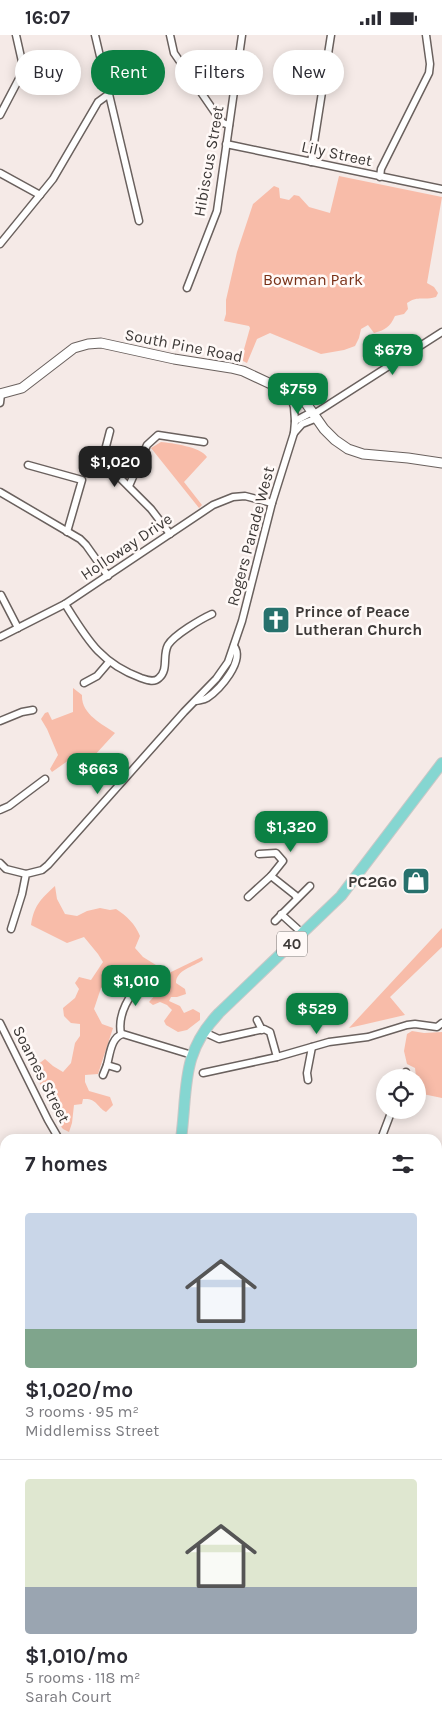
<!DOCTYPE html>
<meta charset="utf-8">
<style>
body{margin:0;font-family:Karla,sans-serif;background:#f7f7f7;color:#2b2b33;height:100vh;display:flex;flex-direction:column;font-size:19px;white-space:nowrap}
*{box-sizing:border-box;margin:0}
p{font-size:16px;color:#7c7c81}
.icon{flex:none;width:28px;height:28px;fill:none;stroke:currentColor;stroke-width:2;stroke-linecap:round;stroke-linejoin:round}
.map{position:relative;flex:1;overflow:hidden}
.side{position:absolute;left:0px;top:1099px;width:442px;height:601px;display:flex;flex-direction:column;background:#fff;border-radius:15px 15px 0 0;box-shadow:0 2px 12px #0003}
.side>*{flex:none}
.hud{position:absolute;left:15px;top:15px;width:412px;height:45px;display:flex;gap:10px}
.tools{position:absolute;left:376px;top:1034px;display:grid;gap:10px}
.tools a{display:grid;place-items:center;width:50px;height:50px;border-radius:50%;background:#fff;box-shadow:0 2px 12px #0003;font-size:25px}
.price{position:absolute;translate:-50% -42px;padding:0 11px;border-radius:10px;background:#0b8043;color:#fff;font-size:16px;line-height:32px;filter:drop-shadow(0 1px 2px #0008)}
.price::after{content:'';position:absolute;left:50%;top:30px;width:15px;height:11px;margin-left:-8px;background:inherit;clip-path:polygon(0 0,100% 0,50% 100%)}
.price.current{background:#222;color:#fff}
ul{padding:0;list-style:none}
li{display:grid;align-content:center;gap:10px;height:265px;padding:0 25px}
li+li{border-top:1px solid #e1e1e2}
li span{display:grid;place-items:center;height:155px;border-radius:5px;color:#555}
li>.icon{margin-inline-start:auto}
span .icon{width:90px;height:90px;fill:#fffc;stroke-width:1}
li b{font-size:21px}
h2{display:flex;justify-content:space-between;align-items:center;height:60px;padding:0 25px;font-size:21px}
.chip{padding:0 18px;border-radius:22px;background:#fff;box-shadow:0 2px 12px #0003;font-size:18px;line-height:45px}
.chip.current{background:#0b8043;color:#fff}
.status{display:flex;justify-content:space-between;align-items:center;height:35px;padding:0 25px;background:#fff;direction:ltr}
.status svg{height:14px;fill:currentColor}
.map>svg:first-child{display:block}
.green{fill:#f8bca9}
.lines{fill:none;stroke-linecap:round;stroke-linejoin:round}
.stream{stroke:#d28269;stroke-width:2}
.minor-casing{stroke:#6a615e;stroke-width:9}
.tertiary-casing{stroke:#6a615e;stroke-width:10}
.secondary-casing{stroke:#6a615e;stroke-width:11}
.primary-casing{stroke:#c9c8c7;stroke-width:12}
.trunk-casing{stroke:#c9c8c7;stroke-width:14}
.minor{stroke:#fff;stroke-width:6}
.tertiary{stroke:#fff;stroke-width:8}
.secondary{stroke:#fff;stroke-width:9}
.primary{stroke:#85d6d1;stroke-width:10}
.trunk{stroke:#5cc8c2;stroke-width:11}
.labels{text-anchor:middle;stroke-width:5;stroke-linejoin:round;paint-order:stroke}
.shield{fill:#fff9f7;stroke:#777371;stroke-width:1}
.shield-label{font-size:15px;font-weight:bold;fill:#3d3937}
.street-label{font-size:16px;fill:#3d3937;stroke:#fff9f7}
.park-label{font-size:16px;fill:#793017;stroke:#fff9f7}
.poi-label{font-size:16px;font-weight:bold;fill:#3d3937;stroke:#fff9f7;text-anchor:start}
</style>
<div class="status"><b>16:07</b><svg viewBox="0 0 49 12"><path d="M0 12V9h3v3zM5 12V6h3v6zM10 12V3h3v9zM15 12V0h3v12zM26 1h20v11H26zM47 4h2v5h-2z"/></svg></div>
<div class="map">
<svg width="442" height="1699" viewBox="0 0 442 1699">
<rect width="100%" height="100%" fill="#f5eae7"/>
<g class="green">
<path d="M339,141L442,162L427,248L434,252L438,258L436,262C423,266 419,260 407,268L408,274L404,279L395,281C390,292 385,295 374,298L368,290L361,294L359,303L355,311L344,315L321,319L270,298L257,304L247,328L241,325L250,293L249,291L224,286L226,279V265L237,217L253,169L274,151L279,153L280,163L289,165L294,160L299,161L309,172L330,178Z"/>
<path d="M161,407C172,408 201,412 207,422L184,447L202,470L199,473L151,413Z"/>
<path d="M73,653L82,660C81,679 102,689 115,698L93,722L79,718L52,737L50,734L58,720L47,694L41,684L45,678L48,677L52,685L73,677Z"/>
<path d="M55,851L57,864L65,879L77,881L87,876L100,873L110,875L116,874C127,881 135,889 140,901L135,913L143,922L169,938L202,922L203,925C193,932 176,935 176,948L185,954L186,959L177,962H171L169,966L180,971L184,978L193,974L200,978V985L187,995L178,997L166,990L164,986L172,975L167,970L160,967L153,970L149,967L157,958L155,953L150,952L149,944L131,933L101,953L94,974L102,989L113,993L98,1039L85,1040V1047L89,1056L110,1062L113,1070L106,1077C96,1071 97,1063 83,1064L82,1069L74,1070L72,1088L69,1097L63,1094L59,1089L54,1075L38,1045L37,1030L45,1024L53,1031L63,1037L71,1028L75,1008L80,1001V989L71,988L64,981L63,973L75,963L79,954L75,948L79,942L91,945L103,927L98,919L84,902L67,908L31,890C34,870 41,864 55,851Z"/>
<polygon points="442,893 442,912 390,962 405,980 349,993"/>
<polygon points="412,996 424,998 442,997 442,1063 418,1058 418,1042 416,1042 415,1033 407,1029 404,1016 407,999"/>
<polygon points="442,1174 442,1237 438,1265 438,1186"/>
<polygon points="442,1439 442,1612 438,1609 438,1440"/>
<polygon points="215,1695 349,1695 356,1699 211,1699"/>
</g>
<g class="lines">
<g class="stream">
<polyline points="438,1600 442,1602"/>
<polyline points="286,1699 288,1695"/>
</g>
<defs>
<g id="minor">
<polyline points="95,0 139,186"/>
<polyline points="170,0 174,18 218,82 223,88 229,90"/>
<polyline points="0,80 22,38 23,31 16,0"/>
<polyline points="226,109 442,154"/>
<polyline points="311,127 331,0"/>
<polyline points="0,138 40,160"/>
<polyline points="380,142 381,134 429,38 430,29 426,0"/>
<polyline points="0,209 53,144 98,67 109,59"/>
<polyline points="187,253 217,176 242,0"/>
<polyline points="289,356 294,372 295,386"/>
<polyline points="0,368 1,359"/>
<polyline points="314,379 442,297"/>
<polyline points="110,396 103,423 105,428 151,474 170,499"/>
<polyline points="294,398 302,389 317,383"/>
<polyline points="28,430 82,445 67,497"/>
<polyline points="129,451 147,410 158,400 204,407"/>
<polyline points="0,457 80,504 86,510 108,541"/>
<polyline points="1,560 18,593"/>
<path d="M65,569C87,604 100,628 141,643C147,645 154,648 159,643C169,634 162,621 168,610C174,600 201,584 212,579"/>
<polyline points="0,602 65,569 213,470 233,462 245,461 272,468"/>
<polyline points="84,648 97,641 109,627"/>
<path d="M196,666C200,665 204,665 207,663C220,654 245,626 234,611"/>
<polyline points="0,686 22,677 33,675"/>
<polyline points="0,775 9,771 45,744"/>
<polyline points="259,819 276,818 283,826 271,841"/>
<polyline points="0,828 6,834 26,839"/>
<polyline points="248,862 271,841 295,860 297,863"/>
<polyline points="281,879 302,898"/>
<polyline points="275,886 310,851"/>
<polyline points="11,894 22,859 26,839 42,835 48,830 184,677 216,644 228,627 242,586 272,468 294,398 295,386 312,377"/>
<polyline points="257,985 262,995"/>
<polyline points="0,988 48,1085 59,1104"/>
<polyline points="204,997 219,1004 264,994 270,997 277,1022"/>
<path d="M121,999C117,978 130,960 143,945"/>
<path d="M107,1030C110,1019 111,1002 123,999L192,1020"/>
<polyline points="203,1038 277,1022 329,1007 368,1002 407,990 415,989 437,992 442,988"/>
<polyline points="103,1040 107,1030 117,1033"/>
<polyline points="404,1042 406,1037"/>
<polyline points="308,1045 307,1038 312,1012"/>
<polyline points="381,1104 392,1075"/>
<polyline points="438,1166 442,1154"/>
<polyline points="438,1304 442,1320"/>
<polyline points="438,1395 442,1380"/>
<polyline points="438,1420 441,1441"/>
<polyline points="0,1440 5,1444"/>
<polyline points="0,1604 5,1591"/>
<polyline points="25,1699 27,1695"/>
<polyline points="207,1699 211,1695"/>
</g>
<polyline id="tertiary" points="438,1305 442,1304"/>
<polyline id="secondary" points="0,359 22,353 74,313 88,309 101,308 174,324 231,333 243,336 303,364 324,394 335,405 348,414 363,419 408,423 442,428"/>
<g id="primary">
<path d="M181,1104C188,1053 180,1019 219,978L341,861L442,728"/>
<polyline points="0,1313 5,1311"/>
</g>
<g id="trunk">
<polyline points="0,1336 2,1324"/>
<polyline points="0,1342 3,1354"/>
<polyline points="0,1366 5,1369"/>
<polyline points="0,1376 5,1379"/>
<polyline points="0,1386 5,1388"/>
<polyline points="374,1695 383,1699"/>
<polyline points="400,1695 408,1699"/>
</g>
</defs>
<use href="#minor" class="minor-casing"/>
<use href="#tertiary" class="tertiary-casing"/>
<use href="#secondary" class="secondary-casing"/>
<use href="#primary" class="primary-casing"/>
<use href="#trunk" class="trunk-casing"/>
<use href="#minor" class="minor"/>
<use href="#tertiary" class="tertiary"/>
<use href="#secondary" class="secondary"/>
<use href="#primary" class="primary"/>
<use href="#trunk" class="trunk"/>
</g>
<defs>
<symbol id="church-square" viewBox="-11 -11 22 22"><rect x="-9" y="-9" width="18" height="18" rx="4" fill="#27716d" stroke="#fff9f7"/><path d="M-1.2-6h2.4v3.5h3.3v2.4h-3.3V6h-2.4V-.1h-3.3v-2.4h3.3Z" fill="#fff"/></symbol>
<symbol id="shop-square" viewBox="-11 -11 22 22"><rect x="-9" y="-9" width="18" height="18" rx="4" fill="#27716d" stroke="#fff9f7"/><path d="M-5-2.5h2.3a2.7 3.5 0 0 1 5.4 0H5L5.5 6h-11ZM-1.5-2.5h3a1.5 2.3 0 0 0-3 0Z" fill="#fff"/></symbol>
</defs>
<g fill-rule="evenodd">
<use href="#church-square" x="260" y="569" width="32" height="32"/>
<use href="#shop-square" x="400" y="830" width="32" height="32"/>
</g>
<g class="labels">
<rect class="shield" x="277" y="896.5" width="30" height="25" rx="4"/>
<g class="shield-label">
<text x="292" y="914">40</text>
</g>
<g class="street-label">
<text transform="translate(337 118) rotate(12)" y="6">Lily Street</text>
<text transform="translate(208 126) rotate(-80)" y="6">Hibiscus Street</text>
<text transform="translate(184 310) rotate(11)" y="6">South Pine Road</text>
<text transform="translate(250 501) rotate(-75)" y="6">Rogers Parade West</text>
<text transform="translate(126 511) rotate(-34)" y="6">Holloway Drive</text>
<text transform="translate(42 1039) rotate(63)" y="6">Soames Street</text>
</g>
<g class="park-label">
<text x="313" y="250">Bowman Park</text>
</g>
<g class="poi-label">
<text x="295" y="582">Prince of Peace<tspan x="295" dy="18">Lutheran Church</tspan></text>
<text x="397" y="852" text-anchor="end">PC2Go</text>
</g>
</g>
</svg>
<div class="tools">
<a><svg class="icon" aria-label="locate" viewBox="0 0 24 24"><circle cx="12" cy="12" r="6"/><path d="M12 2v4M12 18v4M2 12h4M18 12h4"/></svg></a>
</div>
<b class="price" style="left:393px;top:341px">$679</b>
<b class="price" style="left:298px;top:380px">$759</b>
<b class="price current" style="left:115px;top:453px">$1,020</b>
<b class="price" style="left:98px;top:760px">$663</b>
<b class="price" style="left:291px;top:818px">$1,320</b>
<b class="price" style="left:136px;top:972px">$1,010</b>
<b class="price" style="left:317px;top:1000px">$529</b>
<div class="hud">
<a class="chip">Buy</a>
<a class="chip current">Rent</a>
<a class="chip">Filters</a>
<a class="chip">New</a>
</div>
<section class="side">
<h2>7 homes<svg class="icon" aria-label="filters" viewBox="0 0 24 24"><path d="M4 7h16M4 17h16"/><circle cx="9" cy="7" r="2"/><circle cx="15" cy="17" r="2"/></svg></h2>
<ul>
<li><span style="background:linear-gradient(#c9d6e8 75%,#7fa58c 0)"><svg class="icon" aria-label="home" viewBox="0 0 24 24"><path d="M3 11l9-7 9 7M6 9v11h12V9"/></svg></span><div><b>$1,020/mo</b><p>3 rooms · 95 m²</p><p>Middlemiss Street</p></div></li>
<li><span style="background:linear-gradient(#dfe7d0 70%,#9aa5b1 0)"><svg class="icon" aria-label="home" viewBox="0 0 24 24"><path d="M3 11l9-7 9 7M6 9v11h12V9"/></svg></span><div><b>$1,010/mo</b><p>5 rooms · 118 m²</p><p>Sarah Court</p></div></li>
</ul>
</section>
</div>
